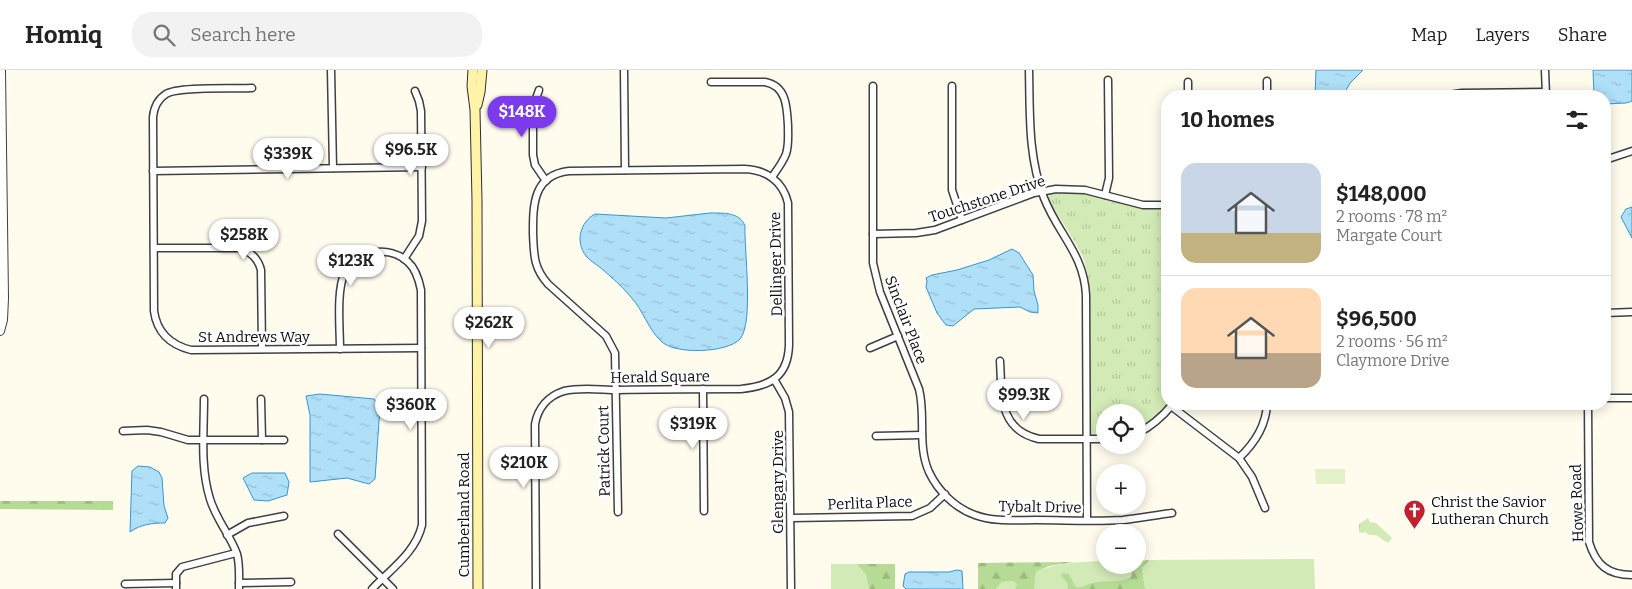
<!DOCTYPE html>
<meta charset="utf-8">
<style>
body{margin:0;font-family:Bitter,serif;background:#f2f2f2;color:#222;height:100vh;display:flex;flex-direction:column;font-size:19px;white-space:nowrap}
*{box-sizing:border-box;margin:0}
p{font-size:16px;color:#767676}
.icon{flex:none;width:28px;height:28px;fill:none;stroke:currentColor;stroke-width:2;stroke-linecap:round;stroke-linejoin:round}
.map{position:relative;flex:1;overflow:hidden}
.details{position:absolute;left:1161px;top:20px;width:450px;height:320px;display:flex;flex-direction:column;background:#fff;border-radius:20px;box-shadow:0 2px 12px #0003}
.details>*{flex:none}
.buttons{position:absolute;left:1096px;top:334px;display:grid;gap:10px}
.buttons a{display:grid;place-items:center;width:50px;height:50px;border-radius:50%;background:#fff;box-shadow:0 2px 12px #0003;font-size:25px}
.price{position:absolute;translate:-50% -42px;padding:0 11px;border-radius:18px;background:#fff;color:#222;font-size:16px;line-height:32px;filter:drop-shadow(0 1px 2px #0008)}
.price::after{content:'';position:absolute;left:50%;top:30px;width:15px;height:11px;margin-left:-8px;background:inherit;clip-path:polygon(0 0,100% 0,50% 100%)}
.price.selected{background:#7c3aed;color:#fff}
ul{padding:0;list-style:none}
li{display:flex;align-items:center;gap:15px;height:125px;padding:0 20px}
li+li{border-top:1px solid #e0e0e0}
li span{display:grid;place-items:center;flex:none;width:140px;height:100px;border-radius:15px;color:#555}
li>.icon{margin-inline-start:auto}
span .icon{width:60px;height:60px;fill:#fffc;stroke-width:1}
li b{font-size:21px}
h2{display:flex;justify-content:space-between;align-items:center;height:60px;padding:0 20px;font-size:21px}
header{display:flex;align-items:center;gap:30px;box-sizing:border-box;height:70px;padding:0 25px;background:#fff;border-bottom:1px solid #e0e0e0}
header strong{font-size:24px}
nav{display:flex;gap:28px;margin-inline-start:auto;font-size:18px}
.search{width:350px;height:45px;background:#f2f2f2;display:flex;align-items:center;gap:12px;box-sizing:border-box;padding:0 18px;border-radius:20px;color:#767676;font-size:19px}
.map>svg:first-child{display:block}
.grass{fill:#d2eab6}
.forest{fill:url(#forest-firs)}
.park{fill:url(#park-tufts)}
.pitch{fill:#e4f1c8}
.water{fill:url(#water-ripples);stroke:#3596d1}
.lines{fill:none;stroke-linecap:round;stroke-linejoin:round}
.minor-casing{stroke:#404040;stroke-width:9}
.tertiary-casing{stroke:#404040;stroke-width:10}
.secondary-casing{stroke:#2f2f2f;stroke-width:11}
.minor{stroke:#fff;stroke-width:6}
.tertiary{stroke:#fff;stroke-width:8}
.secondary{stroke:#fff3a8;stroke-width:9}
.labels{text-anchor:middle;stroke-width:5;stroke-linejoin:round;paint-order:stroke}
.street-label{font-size:15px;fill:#0d0d0d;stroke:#fff}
.poi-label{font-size:15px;fill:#0d0d0d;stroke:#fff;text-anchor:start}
</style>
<header>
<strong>Homiq</strong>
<div class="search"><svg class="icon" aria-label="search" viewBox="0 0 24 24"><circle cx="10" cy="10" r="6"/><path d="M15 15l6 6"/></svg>Search here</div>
<nav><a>Map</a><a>Layers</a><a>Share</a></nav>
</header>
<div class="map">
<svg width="1632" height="519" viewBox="0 0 1632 519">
<defs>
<pattern id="forest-firs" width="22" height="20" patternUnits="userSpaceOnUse" patternTransform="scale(1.25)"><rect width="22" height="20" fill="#b6db95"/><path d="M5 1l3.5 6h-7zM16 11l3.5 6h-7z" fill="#9bbb7f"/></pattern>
<pattern id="park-tufts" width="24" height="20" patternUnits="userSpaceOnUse" patternTransform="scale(1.25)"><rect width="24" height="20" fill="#d2eab6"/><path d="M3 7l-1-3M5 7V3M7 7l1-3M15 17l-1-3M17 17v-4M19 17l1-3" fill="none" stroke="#b3c89b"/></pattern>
<pattern id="water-ripples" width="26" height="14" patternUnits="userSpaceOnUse" patternTransform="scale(1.25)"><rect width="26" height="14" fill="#b0dff8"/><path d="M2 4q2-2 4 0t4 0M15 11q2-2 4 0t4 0" fill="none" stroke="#96bed3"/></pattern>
</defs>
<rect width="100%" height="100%" fill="#fffbed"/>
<g class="grass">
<polygon points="1314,489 1315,519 1145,519 1142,498 1149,490"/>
<path d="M1105,491V495H1130L1134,499L1131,508C1119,514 1104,509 1091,513C1085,515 1083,518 1076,517L1069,504L1061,506L1067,513L1068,519H1034L1036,502C1058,492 1081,492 1105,491Z"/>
<polygon points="831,494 857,494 866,505 869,519 831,519"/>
<polygon points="1013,511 1018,514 1015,519 996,519 1002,512"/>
</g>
<g class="forest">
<polygon points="0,431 113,431 113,440 0,439"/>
<path d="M1149,490L1142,498L1145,519H1068L1067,513L1061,506L1063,503L1069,504L1076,517C1083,518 1085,515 1091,513C1104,509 1119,514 1131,507L1133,499L1130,495H1138V491Z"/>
<polygon points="1075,492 1049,496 1036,502 1034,519 1015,519 1017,514 1013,511 1002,512 996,519 978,519 978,493"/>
<polygon points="857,494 895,494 895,519 869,519 866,505"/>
</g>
<g class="park">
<polygon points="1060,121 1091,124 1111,131 1151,138 1167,138 1169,334 1161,345 1138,359 1138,342 1105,342 1105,366 1090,365 1089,213 1084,190 1076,174 1048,129 1049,124"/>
<polygon points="1368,448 1370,452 1376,453 1392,468 1388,473 1376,465 1369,465 1365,462 1362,463 1359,462 1359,454"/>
</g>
<polygon class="pitch" points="1315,399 1345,399 1345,414 1316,414"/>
<g class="water">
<polygon points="1316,0 1363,0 1350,13 1343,26 1315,26"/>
<polygon points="1593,0 1632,0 1632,31 1626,33 1605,34 1605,26 1595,26 1594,25"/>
<polygon points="1632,137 1632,168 1621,147 1626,139"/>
<path d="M710,143C723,143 740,142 745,156C744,179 754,253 740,269C727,283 674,285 661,271C648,259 643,240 631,227C622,216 611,207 601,198C596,194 590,191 586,186C575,172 580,152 595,144L666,148Z"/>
<polygon points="1012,179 1019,183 1033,205 1034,221 1038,235 1038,243 1030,242 1020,237 974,239 953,256 946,255 937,243 926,217 927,211 926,208 932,205 957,200 989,190"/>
<polygon points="320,324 374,329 380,337 375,409 369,414 347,408 310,412 310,345 306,326"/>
<path d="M138,396L150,397L159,402L162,408L164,436L168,448L165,453C153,453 141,454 130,462L132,401Z"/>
<polygon points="252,403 285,403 289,412 287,425 268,431 254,430 243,408"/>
<polygon points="957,500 962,501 963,519 906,519 903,516 905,504 909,502 949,502"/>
</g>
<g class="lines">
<defs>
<g id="minor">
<polyline points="331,0 333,98"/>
<polyline points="624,0 625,100"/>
<path d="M1029,0C1030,44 1028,87 1044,128C1058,164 1084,184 1086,225L1087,450"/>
<polyline points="1545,0 1546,25"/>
<polyline points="1267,11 1267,26"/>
<path d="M711,12H765C787,16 787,38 788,56C788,65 789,75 786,84C783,92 777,100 772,107"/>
<path d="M873,16V193L880,222L919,319C926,346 917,375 929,402C938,421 955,438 975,445C993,452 1016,450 1035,450C1064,450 1094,452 1123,450C1140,448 1156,445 1172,443"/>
<polyline points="952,16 952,120 962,150"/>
<path d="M252,18C235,19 178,16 166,24C158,29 154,37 153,47L154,241C157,263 171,275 191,280L421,278"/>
<polyline points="539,20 533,37 533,85 535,95 546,111"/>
<polyline points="1188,26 1188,12"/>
<polyline points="1442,26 1462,23 1546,22"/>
<polyline points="1605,90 1632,81"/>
<polyline points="153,101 422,97"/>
<polyline points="1105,125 1109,108 1108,10"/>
<polyline points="873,164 916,163 935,160 1034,123 1056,119 1085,120 1143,135 1168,135"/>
<path d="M154,178H238C250,181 258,188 261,200L262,279"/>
<polyline points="404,189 419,166 422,151 421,41 419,31 415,21"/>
<polyline points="1605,243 1632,242"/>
<polyline points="870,278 898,266"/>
<path d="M340,279C340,258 336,220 345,202C357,180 390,175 408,192C416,199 419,210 421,220L422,455C416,482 391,499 372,519"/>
<path d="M1000,291C1002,324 998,360 1039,369H1105"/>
<polyline points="774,309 785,328 789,342 791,519"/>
<polyline points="703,319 704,441"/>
<polyline points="1605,328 1632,328"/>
<path d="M204,329C204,362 200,397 210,429C216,449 230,465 237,484C240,495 239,508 239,519"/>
<polyline points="261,329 262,370"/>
<path d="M1588,334L1589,472C1596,495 1608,505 1632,505"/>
<polyline points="1171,336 1239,388 1252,407 1265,438"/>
<polyline points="123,361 147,360 161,362 188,370 284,370"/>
<path d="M1138,363C1152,356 1162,347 1172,335"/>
<polyline points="876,366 922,365"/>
<path d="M1239,388C1255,373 1266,356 1267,334"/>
<polyline points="791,448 912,446 930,438 945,424"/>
<polyline points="338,464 393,519"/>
<polyline points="227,465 248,453 284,446"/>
<polyline points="239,513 291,512"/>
<polyline points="125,514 176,513"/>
<polyline points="176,519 176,504 182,497 236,483"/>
<path d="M536,519L535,354C538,338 548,326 564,321C581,317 601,320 618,320C659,319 700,319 741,319C770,316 788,307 789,275L788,133C783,111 766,100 745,99L569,101C533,105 533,135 533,163C534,184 533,197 548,214L606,266L615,283L618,442"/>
</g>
<polyline id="tertiary" points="0,261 3,250 4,228 1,0"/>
<g id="secondary">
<polyline points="473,0 472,16 475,40 477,131 478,519"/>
<polyline points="477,35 480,22 482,0"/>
</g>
</defs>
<use href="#minor" class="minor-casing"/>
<use href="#tertiary" class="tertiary-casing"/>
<use href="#secondary" class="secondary-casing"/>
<use href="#minor" class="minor"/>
<use href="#tertiary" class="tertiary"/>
<use href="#secondary" class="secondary"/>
</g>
<defs>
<symbol id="church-pin" viewBox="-11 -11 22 30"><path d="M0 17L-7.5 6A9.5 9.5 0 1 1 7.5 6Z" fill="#c1212d" stroke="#fff"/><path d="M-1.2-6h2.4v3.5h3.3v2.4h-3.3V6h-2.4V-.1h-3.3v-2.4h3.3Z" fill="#fff"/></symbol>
</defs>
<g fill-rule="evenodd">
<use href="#church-pin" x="1402" y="428" width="25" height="34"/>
</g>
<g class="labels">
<g class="street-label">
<text transform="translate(987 129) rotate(-18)" y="5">Touchstone Drive</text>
<text transform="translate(776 194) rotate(-91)" y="5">Dellinger Drive</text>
<text transform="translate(906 250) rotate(69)" y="5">Sinclair Place</text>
<text x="254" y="272">St Andrews Way</text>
<text transform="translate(660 307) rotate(-1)" y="5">Herald Square</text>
<text transform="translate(604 381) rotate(-91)" y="5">Patrick Court</text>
<text transform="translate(778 412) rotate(-90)" y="5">Glengary Drive</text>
<text transform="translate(870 433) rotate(-2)" y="5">Perlita Place</text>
<text transform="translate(1577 433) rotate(-92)" y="5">Howe Road</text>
<text transform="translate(1040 437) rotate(1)" y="5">Tybalt Drive</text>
<text transform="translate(464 445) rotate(-90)" y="5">Cumberland Road</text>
</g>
<g class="poi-label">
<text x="1431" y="437">Christ the Savior<tspan x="1431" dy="17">Lutheran Church</tspan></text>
</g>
</g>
</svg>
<div class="buttons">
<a><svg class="icon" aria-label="locate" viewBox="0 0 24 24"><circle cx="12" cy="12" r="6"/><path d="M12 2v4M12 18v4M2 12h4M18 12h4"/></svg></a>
<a>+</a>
<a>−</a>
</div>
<b class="price selected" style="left:522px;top:68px">$148K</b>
<b class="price" style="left:411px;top:106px">$96.5K</b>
<b class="price" style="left:288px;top:110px">$339K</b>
<b class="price" style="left:244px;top:191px">$258K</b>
<b class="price" style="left:351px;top:217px">$123K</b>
<b class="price" style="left:489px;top:279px">$262K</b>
<b class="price" style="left:1024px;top:351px">$99.3K</b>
<b class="price" style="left:411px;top:361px">$360K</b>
<b class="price" style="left:693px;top:380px">$319K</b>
<b class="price" style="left:524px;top:419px">$210K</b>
<section class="details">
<h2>10 homes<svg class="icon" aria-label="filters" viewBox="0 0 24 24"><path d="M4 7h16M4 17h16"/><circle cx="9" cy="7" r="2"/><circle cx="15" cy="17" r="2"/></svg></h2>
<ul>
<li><span style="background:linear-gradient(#c9d6e8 70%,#c2b280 0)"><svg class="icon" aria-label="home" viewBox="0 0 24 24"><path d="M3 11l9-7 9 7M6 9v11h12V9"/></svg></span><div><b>$148,000</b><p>2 rooms · 78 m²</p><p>Margate Court</p></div></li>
<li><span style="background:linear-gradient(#ffd9b3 65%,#b9a48a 0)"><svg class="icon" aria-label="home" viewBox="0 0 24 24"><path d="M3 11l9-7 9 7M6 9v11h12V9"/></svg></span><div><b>$96,500</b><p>2 rooms · 56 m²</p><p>Claymore Drive</p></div></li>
</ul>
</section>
</div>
